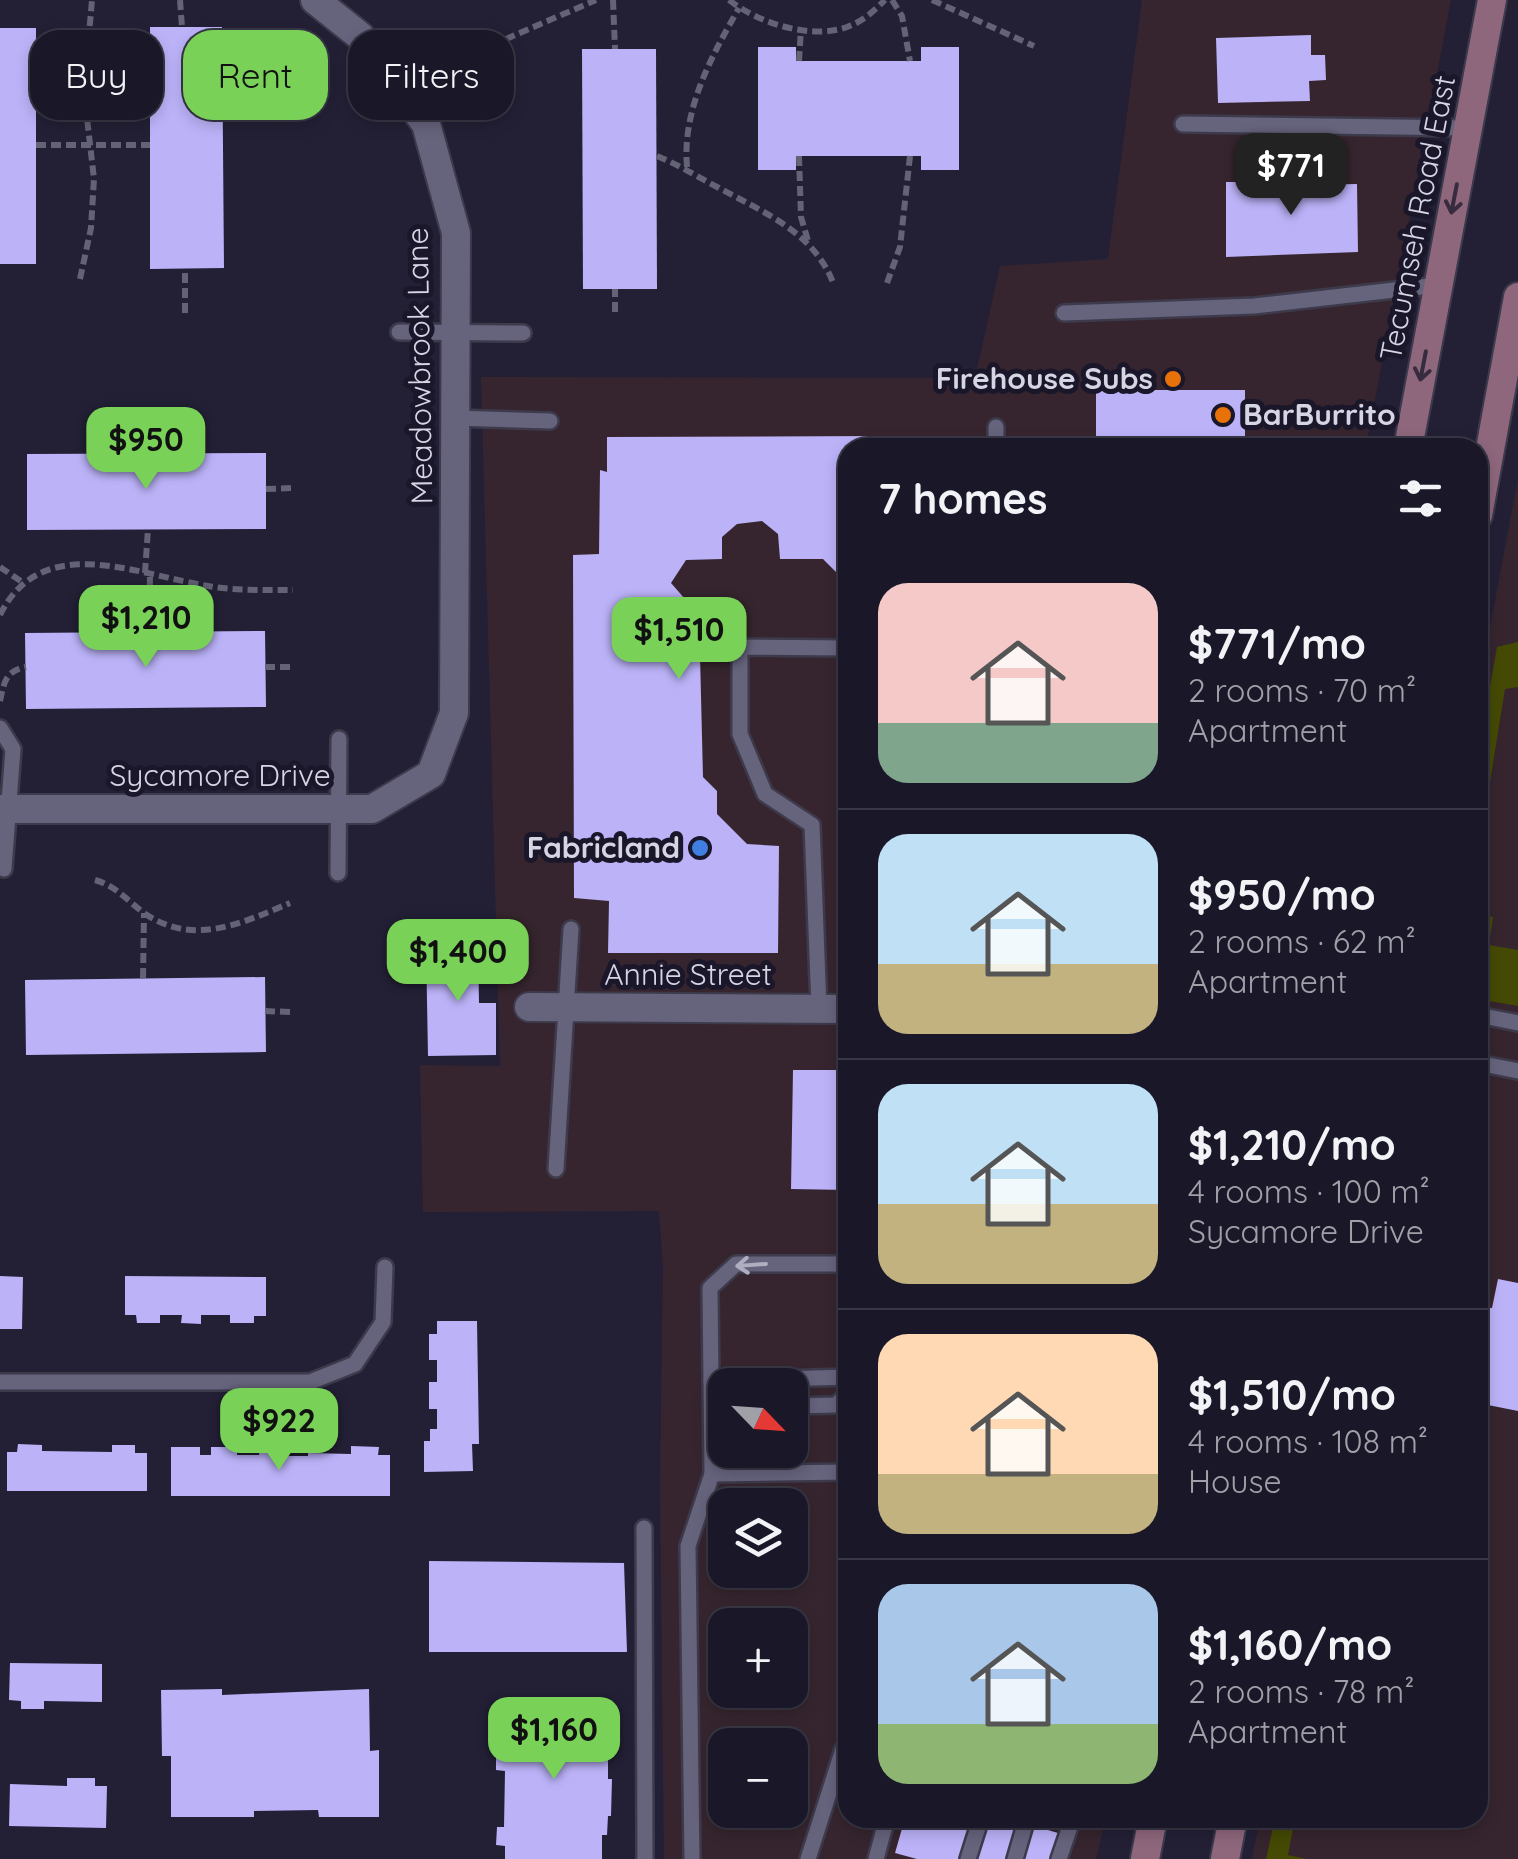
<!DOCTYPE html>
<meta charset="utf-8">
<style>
body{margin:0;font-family:Quicksand,sans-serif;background:#272534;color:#f1f3f6;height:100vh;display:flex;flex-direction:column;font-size:38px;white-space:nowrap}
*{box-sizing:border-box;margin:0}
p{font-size:32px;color:#9fa0a8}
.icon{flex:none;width:55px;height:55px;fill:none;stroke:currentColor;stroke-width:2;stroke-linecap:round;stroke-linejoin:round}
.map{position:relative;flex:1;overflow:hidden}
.panel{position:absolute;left:838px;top:438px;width:650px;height:1390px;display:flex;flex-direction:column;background:#1a1828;border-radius:30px;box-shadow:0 5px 15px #0003,0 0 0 2px #383745}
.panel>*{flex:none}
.guide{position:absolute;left:30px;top:30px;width:658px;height:90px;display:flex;gap:20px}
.needle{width:65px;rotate:115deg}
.tools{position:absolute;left:708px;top:1368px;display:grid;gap:20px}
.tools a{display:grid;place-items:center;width:100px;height:100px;border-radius:20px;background:#1a1828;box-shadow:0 5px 15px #0003,0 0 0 2px #383745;font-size:50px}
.price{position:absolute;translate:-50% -85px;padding:0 22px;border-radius:20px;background:#79d158;color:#111;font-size:32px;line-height:65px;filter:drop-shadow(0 2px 5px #0008)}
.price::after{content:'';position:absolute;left:50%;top:60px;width:30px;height:22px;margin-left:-15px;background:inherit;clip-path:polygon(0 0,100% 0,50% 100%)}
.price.on{background:#222;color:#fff}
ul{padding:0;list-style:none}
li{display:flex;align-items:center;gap:30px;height:250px;padding:0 40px}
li+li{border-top:2px solid #383745}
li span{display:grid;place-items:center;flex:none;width:280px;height:200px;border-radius:30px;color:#555}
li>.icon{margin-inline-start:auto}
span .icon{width:120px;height:120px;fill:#fffc;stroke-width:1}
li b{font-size:42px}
h2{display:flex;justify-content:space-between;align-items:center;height:120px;padding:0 40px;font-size:42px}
.tag{padding:0 35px;border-radius:30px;background:#1a1828;box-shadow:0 5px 15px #0003,0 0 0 2px #383745;font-size:35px;line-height:90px}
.tag.on{background:#79d158;color:#111}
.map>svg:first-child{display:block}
.commercial{fill:#36252e;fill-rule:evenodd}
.green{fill:#444a04}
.building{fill:#bbb2f8}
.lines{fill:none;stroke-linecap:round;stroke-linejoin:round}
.service-casing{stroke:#3d3a4c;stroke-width:20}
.minor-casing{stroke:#3d3a4c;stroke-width:32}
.secondary-casing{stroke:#3d3a4c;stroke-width:32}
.path{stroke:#646275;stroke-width:6;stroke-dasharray:10 5;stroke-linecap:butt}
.service{stroke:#66637d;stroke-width:15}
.minor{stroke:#66637d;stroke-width:28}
.secondary{stroke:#8e677d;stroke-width:28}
.oneway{stroke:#372b40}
.oneway2{stroke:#afadc0}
.food-dot{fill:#e8710a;stroke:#1a172b;stroke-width:4}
.shop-dot{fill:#3f7fe0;stroke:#1a172b;stroke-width:4}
.labels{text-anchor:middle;stroke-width:10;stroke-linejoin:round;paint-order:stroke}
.street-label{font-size:30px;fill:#d6d5e4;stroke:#1a172b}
.poi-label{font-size:30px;font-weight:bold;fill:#d6d5e4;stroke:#1a172b;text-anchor:end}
</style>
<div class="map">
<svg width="1518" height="1859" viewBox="0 0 1518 1859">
<rect width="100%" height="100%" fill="#232036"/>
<g class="commercial">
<path d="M1142,0H1451L1366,447L848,448V1818H1106L1096,1859H664L660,1484L663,1266L659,1211L423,1212L420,1065L500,1066L481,377L975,378L1000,266L1108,259ZM725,1385H790V1450H725ZM725,1505H790V1570H725ZM725,1625H790V1690H725ZM725,1745H790V1810H725Z"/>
<polygon points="1518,479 1518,1859 1252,1859 1260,1818 1478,1818 1478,691"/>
</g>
<g class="green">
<polygon points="1518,642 1518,687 1505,689 1478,856 1478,755 1497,647"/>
<polygon points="1478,915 1493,917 1489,945 1518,950 1518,1006 1478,999"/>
<polygon points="1275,1818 1295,1818 1288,1855 1307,1859 1266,1859"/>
</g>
<g class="building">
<polygon points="150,27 222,27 224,268 150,269"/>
<rect x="0" y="28" width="36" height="236"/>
<polygon points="1311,35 1311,55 1325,55 1326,80 1309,81 1310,101 1218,103 1216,38"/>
<polygon points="758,47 796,47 796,61 921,61 921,47 959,47 959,170 921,170 921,156 796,156 796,170 758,170"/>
<polygon points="582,49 656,49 657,289 583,289"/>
<polygon points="1279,172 1305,172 1305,185 1357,184 1358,252 1226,257 1226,182 1279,182"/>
<rect x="1096" y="390" width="149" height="58"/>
<polygon points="880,436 879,448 848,448 848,572 836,572 823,559 780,559 778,534 762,521 737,524 722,537 722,559 686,560 671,583 699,615 703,777 717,791 717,814 747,844 779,846 778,953 608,953 609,901 574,898 573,555 599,554 600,470 607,472 607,437"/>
<polygon points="266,453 266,529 27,530 27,454"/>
<polygon points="265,631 266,707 26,709 25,633"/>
<polygon points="478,945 479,1003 496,1003 496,1055 428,1056 426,946"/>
<polygon points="265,977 266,1052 26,1055 25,980"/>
<polygon points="793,1070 848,1070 848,1190 791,1189"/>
<polygon points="0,1276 23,1277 22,1329 0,1329"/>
<polygon points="125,1276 266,1277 266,1316 254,1316 254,1323 230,1323 230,1315 201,1315 201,1324 181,1323 182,1315 160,1315 160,1323 137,1323 136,1315 125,1315"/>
<polygon points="1498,1279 1518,1283 1518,1411 1478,1403 1489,1329 1478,1326 1482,1307 1492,1308"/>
<polygon points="437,1321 477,1321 479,1444 472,1444 473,1471 424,1472 424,1441 430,1441 430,1429 437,1429 437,1409 429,1409 429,1382 437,1382 437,1360 429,1360 429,1334 437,1334"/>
<polygon points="18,1444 42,1445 42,1451 112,1452 112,1445 135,1445 135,1453 147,1453 147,1491 7,1491 7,1452 17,1452"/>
<polygon points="351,1446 379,1447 378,1455 390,1455 390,1496 171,1496 171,1447 200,1447 200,1455 211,1455 211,1447 237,1447 237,1455 259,1455 260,1447 285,1447 285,1456 308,1456 308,1453 351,1454"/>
<polygon points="429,1561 624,1563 627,1652 429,1652"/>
<polygon points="10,1663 102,1664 102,1702 44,1701 44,1709 21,1709 21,1701 9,1700"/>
<polygon points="222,1689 222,1695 369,1689 370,1751 379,1750 379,1817 319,1817 318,1810 254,1811 254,1817 171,1817 171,1756 162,1756 161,1690"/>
<polygon points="529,1700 581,1700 581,1707 604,1708 603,1760 608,1760 608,1779 612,1779 611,1816 608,1816 607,1835 602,1835 602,1859 505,1859 505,1846 496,1845 497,1827 504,1827 505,1771 496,1770 496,1751 503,1750 504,1709 529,1709"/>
<polygon points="67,1778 95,1778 95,1786 107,1786 106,1828 9,1826 10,1784 67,1786"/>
<polygon points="905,1818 1008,1818 1058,1833 1050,1859 917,1859 895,1853"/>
</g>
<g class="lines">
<defs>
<g id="service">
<polyline points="1183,124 1468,128"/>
<polyline points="1064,313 1254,306 1438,285"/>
<polyline points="399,332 523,333"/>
<polyline points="455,418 550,421"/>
<polyline points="996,448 996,427"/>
<polyline points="0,728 13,749 4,869"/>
<polyline points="338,873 339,739"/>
<polyline points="819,1008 812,825 765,794 740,734 740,647 848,648"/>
<polyline points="1478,1015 1518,1023"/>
<polyline points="1478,1063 1518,1071"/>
<polyline points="556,1169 571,929"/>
<polyline points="848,1264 736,1264 710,1288 712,1474 848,1472"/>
<polyline points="711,1381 848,1377"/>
<polyline points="0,1382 310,1382 355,1364 383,1322 385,1267"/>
<polyline points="790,1406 836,1405 848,1393"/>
<polyline points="644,1528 645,1859"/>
<polyline points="692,1859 688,1546 712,1474"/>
<polyline points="808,1859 843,1749 848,1750"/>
<polyline points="876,1859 887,1818"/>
<polyline points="968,1859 981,1818"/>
<polyline points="1015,1859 1027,1818"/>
<polyline points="1059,1859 1073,1818"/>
</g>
<g id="minor">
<polyline points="0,809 372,809 431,774 454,713 456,233 426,124 360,36 315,0"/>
<polyline points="529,1007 848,1009"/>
</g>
<g id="secondary">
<polyline points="1408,448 1492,0"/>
<polyline points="1478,515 1518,297"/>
<polyline points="1145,1859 1153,1818"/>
<polyline points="1225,1859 1233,1818"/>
</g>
</defs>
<use href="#service" class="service-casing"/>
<use href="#minor" class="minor-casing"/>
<use href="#secondary" class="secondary-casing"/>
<g class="path">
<polyline points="180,0 182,27"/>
<polyline points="613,0 615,49"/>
<path d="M729,0C758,23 811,40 847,27C862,22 874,11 885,0"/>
<polyline points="892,0 902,16 910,61"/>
<polyline points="932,0 1034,46"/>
<polyline points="799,61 801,29"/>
<polyline points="426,81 469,55 596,0"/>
<polyline points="36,145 150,145"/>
<path d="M657,156C679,165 698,177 719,188C765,213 815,233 834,285"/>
<polyline points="799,156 801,217 809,244"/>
<path d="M687,167C682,110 711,57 739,8"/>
<polyline points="80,279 91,228 94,179 84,92 92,0"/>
<polyline points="887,283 900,247 910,156"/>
<polyline points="615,312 615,289"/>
<polyline points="185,313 185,268"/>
<polyline points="266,489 294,488"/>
<polyline points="0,567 22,582"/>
<polyline points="145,573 148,529"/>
<path d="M0,615C42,530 138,575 208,586C236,591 265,590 293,590"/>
<polyline points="149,632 150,574"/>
<polyline points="265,667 294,667"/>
<path d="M0,701C4,683 5,671 26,667"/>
<path d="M95,880C117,886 129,903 147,915C195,946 242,923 290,903"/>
<polyline points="143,978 144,913"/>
<polyline points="265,1011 291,1012"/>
</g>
<use href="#service" class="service"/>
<use href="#minor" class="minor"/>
<use href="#secondary" class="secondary"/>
</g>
<defs><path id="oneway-shaft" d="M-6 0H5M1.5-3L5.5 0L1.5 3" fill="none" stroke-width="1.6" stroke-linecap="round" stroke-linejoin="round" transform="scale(2.5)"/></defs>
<g class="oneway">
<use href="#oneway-shaft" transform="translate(1454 199) rotate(101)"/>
<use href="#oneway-shaft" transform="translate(1423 366) rotate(101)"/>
</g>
<use class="oneway2" href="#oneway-shaft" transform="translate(751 1265) rotate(176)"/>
<g class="food-dot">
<circle cx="1173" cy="379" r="10"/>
<circle cx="1223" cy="415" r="10"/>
</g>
<circle class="shop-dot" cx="700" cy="848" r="10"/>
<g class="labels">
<g class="street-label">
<text transform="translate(1418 218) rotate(-79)" y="10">Tecumseh Road East</text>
<text transform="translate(420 366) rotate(-91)" y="10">Meadowbrook Lane</text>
<text x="220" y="786">Sycamore Drive</text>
<text x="688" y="985">Annie Street</text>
</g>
<g class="poi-label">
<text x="1153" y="389">Firehouse Subs</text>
<text x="1243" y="425" text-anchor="start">BarBurrito</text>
<text x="680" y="858">Fabricland</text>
</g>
</g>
</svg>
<div class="tools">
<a><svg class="needle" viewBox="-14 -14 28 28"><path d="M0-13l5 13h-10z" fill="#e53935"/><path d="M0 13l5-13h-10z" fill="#9fa0a8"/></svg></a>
<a><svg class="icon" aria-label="layers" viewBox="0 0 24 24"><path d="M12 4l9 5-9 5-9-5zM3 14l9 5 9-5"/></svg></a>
<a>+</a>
<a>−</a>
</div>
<b class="price on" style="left:1291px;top:218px">$771</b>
<b class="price" style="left:146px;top:492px">$950</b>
<b class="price" style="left:146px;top:670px">$1,210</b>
<b class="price" style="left:679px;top:682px">$1,510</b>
<b class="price" style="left:458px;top:1004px">$1,400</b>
<b class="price" style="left:279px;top:1473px">$922</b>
<b class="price" style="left:554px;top:1782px">$1,160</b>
<div class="guide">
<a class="tag">Buy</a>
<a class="tag on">Rent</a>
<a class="tag">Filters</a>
</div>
<section class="panel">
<h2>7 homes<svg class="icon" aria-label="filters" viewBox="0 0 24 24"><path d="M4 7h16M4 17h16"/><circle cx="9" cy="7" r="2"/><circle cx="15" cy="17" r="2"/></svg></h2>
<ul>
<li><span style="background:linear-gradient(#f6c9c9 70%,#7fa58c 0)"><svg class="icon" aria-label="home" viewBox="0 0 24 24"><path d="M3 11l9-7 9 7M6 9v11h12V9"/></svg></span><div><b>$771/mo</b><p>2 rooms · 70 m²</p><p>Apartment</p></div></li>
<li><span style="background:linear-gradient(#bfe0f5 65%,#c2b280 0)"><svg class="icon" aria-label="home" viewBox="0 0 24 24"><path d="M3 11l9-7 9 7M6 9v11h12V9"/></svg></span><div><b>$950/mo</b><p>2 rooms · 62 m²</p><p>Apartment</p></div></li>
<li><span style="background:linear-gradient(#bfe0f5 60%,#c2b280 0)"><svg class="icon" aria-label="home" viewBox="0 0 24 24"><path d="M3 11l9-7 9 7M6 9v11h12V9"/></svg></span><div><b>$1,210/mo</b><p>4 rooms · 100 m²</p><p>Sycamore Drive</p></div></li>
<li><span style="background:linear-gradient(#ffd9b3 70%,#c2b280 0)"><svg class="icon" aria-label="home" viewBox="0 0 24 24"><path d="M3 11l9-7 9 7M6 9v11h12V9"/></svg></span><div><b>$1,510/mo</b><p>4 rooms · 108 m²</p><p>House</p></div></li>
<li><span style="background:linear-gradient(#a9c7e8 70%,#8fb573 0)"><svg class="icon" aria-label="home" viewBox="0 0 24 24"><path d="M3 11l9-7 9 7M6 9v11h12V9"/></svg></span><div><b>$1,160/mo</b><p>2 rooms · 78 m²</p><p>Apartment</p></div></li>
</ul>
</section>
</div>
